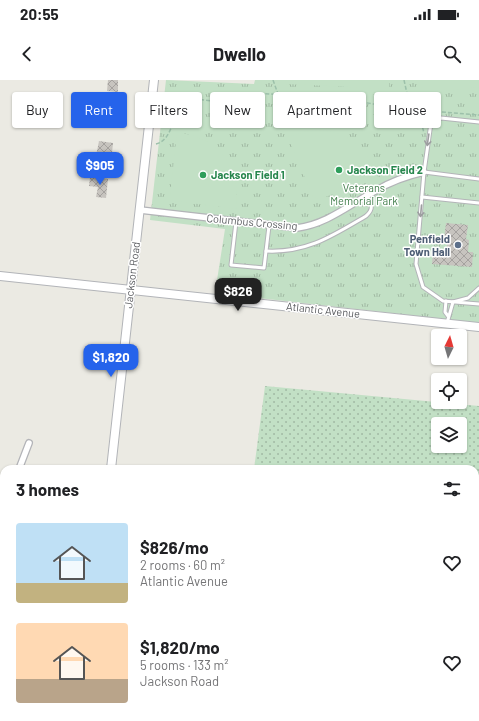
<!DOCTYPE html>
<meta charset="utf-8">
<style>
body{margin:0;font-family:Barlow,sans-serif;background:#f2f2f2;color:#202124;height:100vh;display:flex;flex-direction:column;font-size:15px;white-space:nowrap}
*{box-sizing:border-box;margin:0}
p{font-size:13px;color:#757577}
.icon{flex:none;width:22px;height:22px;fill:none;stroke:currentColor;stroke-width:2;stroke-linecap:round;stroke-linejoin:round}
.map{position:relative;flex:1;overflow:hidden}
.side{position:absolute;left:0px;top:385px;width:479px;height:256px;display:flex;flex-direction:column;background:#fff;border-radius:12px 12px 0 0;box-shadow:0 1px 3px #0004}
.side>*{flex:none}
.top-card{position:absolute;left:12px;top:12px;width:455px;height:36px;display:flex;gap:8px}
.needle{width:26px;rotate:5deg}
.tools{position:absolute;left:431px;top:249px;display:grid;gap:8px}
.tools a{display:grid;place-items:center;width:36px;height:36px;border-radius:4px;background:#fff;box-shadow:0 1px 3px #0004;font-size:20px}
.price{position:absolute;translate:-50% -34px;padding:0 9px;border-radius:8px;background:#2563eb;color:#fff;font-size:13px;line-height:26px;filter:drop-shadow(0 1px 2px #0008)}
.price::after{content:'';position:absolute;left:50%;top:24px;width:12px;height:9px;margin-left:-6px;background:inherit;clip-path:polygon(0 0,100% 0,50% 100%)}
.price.on{background:#222;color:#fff}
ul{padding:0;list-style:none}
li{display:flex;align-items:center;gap:12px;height:100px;padding:0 16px}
li span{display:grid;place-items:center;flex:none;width:112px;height:80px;border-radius:4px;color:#555}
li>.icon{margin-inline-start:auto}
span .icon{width:48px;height:48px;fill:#fffc;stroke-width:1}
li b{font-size:17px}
h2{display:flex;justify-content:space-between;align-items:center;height:48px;padding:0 16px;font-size:17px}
.tag{padding:0 14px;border-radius:4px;background:#fff;box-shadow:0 1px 3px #0004;font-size:14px;line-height:36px}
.tag.on{background:#2563eb;color:#fff}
.status{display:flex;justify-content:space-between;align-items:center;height:28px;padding:0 20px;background:#fff;direction:ltr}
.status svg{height:11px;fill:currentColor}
header{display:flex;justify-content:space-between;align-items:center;height:52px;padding:0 16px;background:#fff;font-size:18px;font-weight:700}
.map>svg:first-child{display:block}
.grass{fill:url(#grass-dots);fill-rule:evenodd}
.park{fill:url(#park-tufts)}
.pitch{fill:#c2e0c5}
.building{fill:url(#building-cross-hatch)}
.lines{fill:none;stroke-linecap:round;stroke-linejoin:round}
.lane-casing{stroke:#b3b4b8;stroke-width:5}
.street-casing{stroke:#b3b4b8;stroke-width:8}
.secondary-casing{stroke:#b2b4b8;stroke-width:10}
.path{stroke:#9cc0aa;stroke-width:1.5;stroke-dasharray:4 2;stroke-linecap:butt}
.lane{stroke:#fff;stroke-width:3}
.street{stroke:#fff;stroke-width:5.5}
.secondary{stroke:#fff;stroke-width:8}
.oneway{stroke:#9d9ea0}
.leisure-dot{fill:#2e9e5b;stroke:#fff;stroke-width:1.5}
.service-dot{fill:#5c6f8a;stroke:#fff;stroke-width:1.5}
.labels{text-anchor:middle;stroke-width:3;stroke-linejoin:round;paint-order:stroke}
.leisure-label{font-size:11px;font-weight:bold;fill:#27864d;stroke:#fff;text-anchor:start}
.park-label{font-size:11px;fill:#3f7c49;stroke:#fff}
.street-label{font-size:11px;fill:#5b5d61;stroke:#fff}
.service-label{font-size:11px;font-weight:bold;fill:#4e5e75;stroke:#fff;text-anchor:end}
</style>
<div class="status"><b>20:55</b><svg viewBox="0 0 49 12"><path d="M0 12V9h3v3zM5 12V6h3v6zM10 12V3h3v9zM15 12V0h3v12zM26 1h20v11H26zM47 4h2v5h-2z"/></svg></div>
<header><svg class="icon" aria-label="back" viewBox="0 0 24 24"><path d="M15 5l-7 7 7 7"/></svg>Dwello<svg class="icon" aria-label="search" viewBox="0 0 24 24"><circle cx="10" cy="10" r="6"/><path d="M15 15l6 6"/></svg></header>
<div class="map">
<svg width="479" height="641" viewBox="0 0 479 641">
<defs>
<pattern id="grass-dots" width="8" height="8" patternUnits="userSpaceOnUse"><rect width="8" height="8" fill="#c2e0c5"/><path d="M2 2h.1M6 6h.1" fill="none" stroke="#a1b9a3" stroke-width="1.8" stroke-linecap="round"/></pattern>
<pattern id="park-tufts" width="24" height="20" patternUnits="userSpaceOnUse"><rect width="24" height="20" fill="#c2e0c5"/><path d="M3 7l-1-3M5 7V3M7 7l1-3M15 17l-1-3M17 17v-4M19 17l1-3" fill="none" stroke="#a1b9a3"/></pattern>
<pattern id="building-cross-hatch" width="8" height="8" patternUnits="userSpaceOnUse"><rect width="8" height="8" fill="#c7c4bf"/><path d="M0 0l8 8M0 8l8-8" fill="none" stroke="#a5a29f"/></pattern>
</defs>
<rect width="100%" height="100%" fill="#ebeae3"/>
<path class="grass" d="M265,306L479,326V641H154V637H475V389H254ZM438,344H460V366H438Z"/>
<polygon class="park" points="166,0 254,4 255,0 479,0 479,243 215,213 225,149 150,140"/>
<g class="pitch">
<polygon points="285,0 389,0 389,9 286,4"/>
<polygon points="420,0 479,0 479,7 429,13 420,6"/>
<path d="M320,50C351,54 367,68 378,97L320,119L313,117L288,57L304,52Z"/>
<path d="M177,52C220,59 241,85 236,129L175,121L170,116Z"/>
</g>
<g class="building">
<polygon points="108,0 118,0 118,12 107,11"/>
<polygon points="94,24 117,28 116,36 108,35 107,44 96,43 97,34 93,34"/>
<polygon points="99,61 113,63 111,83 95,81"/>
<polygon points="90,97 108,99 106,118 96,117 98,107 89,106"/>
<polygon points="446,143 468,145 466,159 469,160 468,172 473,172 472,187 432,184 433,170 446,171 448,159 444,159"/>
</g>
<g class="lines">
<defs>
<g id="lane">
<polyline points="479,42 441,38 436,39 431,43 424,92 416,184 423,207 443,221 479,224"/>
<polyline points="424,92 479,99"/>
<polyline points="422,117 479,123"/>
<polyline points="236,142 231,185 264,188 269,146"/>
<path d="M266,171C307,173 332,156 366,136C374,129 372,124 367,116"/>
<polyline points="446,221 445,232 448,236"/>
<polyline points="447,243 453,222 468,218 479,208"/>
</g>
<g id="street">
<path d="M140,130L297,148C327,144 349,125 375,111C390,102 406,96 424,92"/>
<polyline points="19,389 29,363"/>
<polyline points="0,420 4,415"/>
<polyline points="0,532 4,534"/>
</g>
<g id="secondary">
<polyline points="0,196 479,247"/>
<polyline points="111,389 154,0"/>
<polyline points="82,641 83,637"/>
</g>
</defs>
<use href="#lane" class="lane-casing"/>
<use href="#street" class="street-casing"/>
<use href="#secondary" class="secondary-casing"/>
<g class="path">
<polyline points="273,0 278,14"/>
<polyline points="404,0 408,18 413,25"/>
<polyline points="418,30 479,35"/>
<path d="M156,64C172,60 174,36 178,23L190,18L211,21L256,13L344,19L397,28L413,25L418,30L424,53"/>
</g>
<use href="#lane" class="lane"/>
<use href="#street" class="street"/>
<use href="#secondary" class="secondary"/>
</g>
<defs><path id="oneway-shaft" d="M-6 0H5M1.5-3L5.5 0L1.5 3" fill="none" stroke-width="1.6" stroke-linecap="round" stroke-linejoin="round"/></defs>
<g class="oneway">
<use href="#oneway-shaft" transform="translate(428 60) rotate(98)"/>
<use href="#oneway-shaft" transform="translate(421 131) rotate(95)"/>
</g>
<g class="leisure-dot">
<circle cx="339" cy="90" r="4"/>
<circle cx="203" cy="95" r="4"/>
</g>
<circle class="service-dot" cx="458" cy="165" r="4"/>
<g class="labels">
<g class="leisure-label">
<text x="347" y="94">Jackson Field 2</text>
<text x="211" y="99">Jackson Field 1</text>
</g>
<g class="park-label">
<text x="364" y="112">Veterans<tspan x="364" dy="13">Memorial Park</tspan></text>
</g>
<g class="street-label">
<text transform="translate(252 142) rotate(5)" y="4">Columbus Crossing</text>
<text transform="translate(132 195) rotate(-83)" y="4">Jackson Road</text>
<text transform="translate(323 230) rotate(6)" y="4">Atlantic Avenue</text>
</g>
<g class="service-label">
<text x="450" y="163">Penfield<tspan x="450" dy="13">Town Hall</tspan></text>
</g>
</g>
</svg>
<div class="tools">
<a><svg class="needle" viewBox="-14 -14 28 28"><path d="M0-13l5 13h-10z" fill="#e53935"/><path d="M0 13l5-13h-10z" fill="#757577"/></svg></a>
<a><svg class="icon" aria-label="locate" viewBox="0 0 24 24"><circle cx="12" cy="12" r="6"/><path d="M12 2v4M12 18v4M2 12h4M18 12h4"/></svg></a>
<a><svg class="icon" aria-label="layers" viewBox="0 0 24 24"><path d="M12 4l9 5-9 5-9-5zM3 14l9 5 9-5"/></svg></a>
</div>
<b class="price" style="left:100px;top:106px">$905</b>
<b class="price on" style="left:238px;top:232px">$826</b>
<b class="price" style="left:111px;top:298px">$1,820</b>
<div class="top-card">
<a class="tag">Buy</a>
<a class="tag on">Rent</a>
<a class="tag">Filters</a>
<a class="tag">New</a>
<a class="tag">Apartment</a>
<a class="tag">House</a>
</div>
<section class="side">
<h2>3 homes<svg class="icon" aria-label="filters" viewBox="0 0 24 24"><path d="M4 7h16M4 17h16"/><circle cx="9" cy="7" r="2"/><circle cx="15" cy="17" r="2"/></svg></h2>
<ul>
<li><span style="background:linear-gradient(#bfe0f5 75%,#c2b280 0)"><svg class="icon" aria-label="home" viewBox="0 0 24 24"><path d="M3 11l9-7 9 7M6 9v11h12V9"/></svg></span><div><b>$826/mo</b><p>2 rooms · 60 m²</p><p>Atlantic Avenue</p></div><svg class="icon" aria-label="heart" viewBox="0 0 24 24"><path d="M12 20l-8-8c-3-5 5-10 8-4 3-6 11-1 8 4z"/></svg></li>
<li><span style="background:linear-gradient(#ffd9b3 70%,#b9a48a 0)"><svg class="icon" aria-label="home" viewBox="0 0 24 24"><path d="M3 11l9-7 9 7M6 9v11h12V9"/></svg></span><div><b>$1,820/mo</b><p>5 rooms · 133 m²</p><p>Jackson Road</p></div><svg class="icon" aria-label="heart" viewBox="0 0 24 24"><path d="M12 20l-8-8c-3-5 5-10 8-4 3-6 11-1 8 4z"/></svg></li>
</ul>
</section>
</div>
